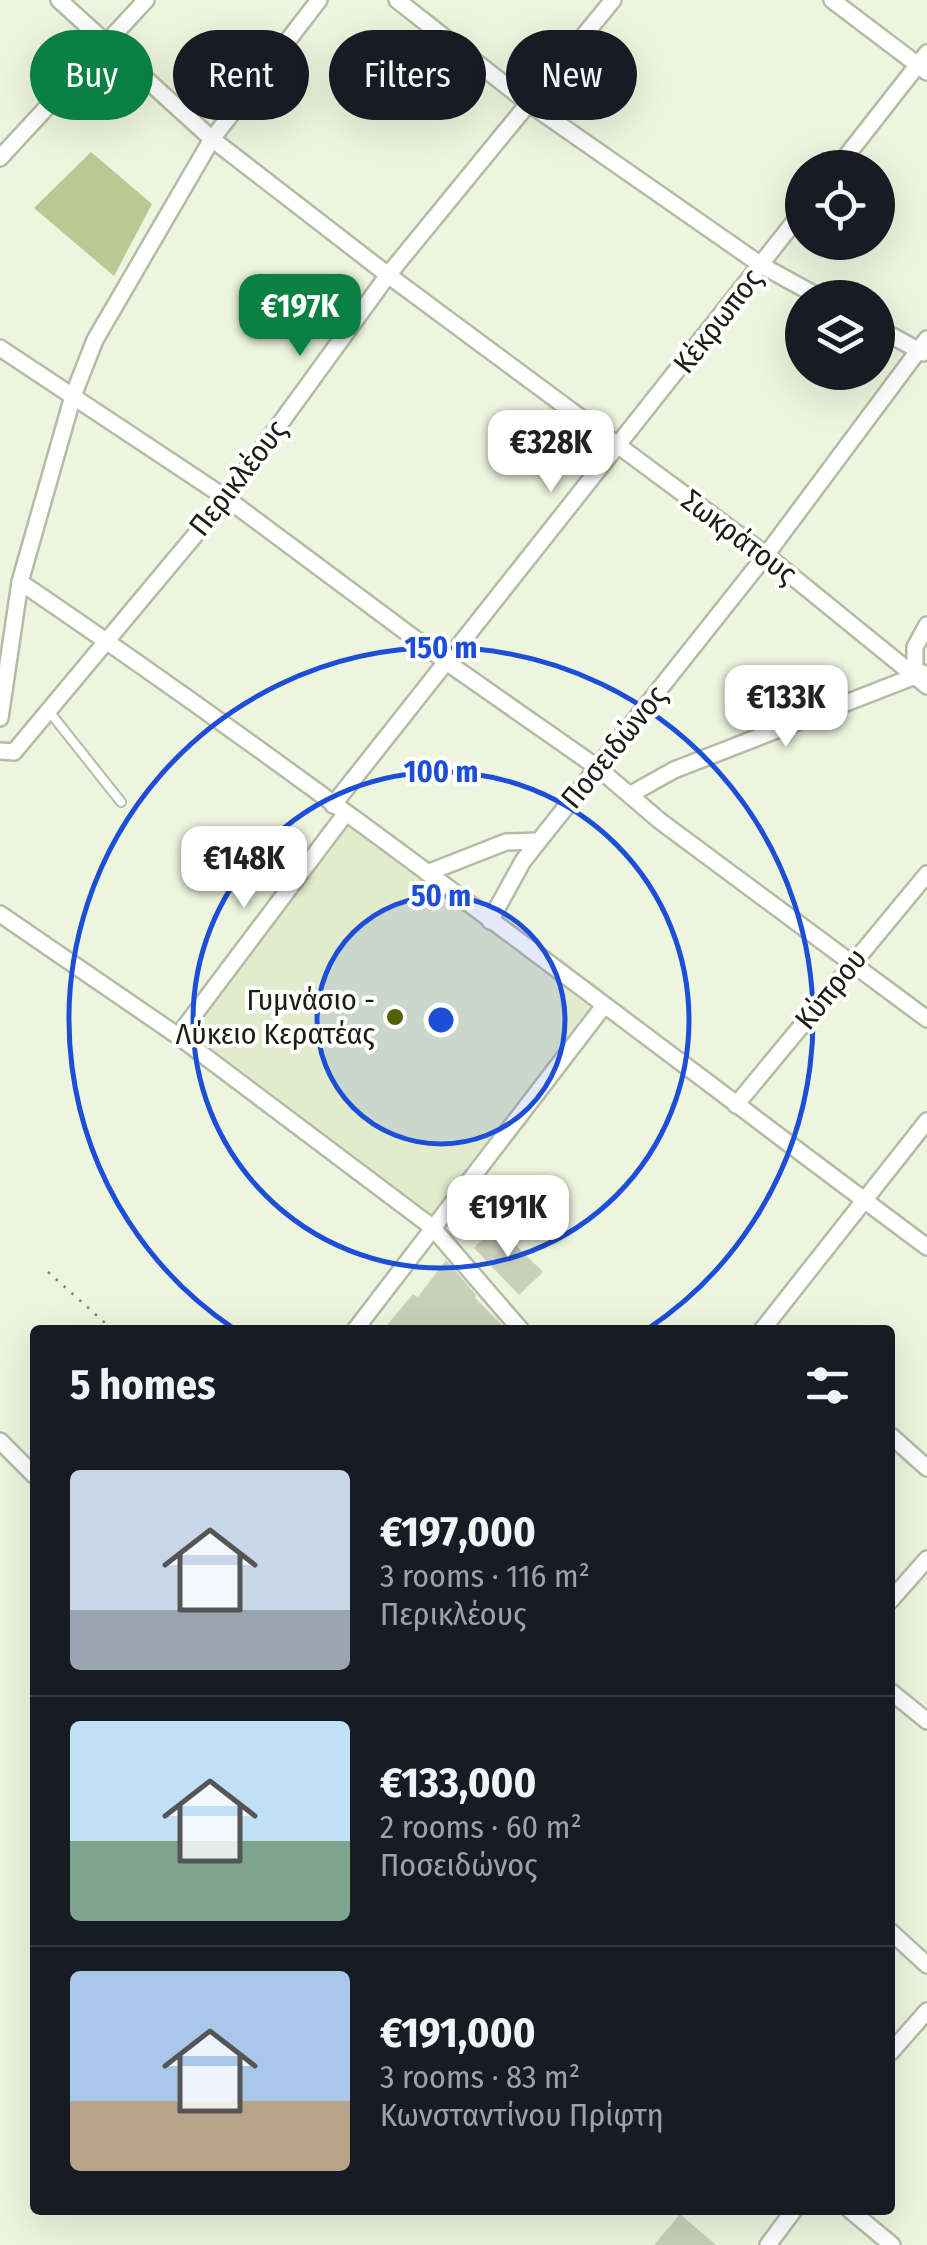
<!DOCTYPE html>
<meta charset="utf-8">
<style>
body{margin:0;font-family:"Fira Sans Condensed",sans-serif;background:#242831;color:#f1f3f6;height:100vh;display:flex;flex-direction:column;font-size:38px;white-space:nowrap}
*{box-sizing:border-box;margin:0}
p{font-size:32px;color:#9ea1a6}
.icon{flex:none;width:55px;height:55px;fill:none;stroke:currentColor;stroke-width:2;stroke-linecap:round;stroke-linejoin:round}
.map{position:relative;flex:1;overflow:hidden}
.sheet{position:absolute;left:30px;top:1325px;width:865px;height:890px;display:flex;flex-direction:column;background:#171b24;border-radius:10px;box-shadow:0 10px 40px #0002}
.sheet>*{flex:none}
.guide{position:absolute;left:30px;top:30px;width:868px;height:90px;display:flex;gap:20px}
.buttons{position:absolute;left:785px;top:150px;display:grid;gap:20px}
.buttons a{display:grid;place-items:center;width:110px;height:110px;border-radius:50%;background:#171b24;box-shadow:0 10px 40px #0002;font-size:50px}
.price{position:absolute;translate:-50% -85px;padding:0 22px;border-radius:20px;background:#fff;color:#222;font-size:32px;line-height:65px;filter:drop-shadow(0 2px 5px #0008)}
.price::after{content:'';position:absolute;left:50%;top:60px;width:30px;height:22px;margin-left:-15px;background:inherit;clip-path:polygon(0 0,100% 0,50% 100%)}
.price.active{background:#0b8043;color:#fff}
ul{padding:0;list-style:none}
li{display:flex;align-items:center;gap:30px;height:250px;padding:0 40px}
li+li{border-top:2px solid #363941}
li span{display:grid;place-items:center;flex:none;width:280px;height:200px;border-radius:10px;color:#555}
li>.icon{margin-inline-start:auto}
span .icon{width:120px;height:120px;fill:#fffc;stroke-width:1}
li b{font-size:42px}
h2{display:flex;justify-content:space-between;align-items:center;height:120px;padding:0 40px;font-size:42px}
.pill{padding:0 35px;border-radius:45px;background:#171b24;box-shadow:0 10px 40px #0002;font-size:35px;line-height:90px}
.pill.active{background:#0b8043;color:#fff}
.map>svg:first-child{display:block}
.built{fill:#e2ebcc}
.green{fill:#bac993}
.building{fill:#c9d0b9}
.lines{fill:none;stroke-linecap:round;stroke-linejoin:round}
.lane-casing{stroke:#b5bba5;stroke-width:12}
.street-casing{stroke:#b5bba5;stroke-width:20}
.path{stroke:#7c8172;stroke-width:2.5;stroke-dasharray:2.5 8;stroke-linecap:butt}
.lane{stroke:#fff;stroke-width:8}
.street{stroke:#fff;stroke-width:15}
.ring{fill:none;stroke:#1d4ed8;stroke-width:5}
.poi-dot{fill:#526207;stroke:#fff;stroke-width:4}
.labels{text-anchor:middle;stroke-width:8;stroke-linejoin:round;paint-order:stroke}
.street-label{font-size:30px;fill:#1c1e16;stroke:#fff}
.poi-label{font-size:30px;fill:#1c1e16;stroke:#fff;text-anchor:end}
.centre{fill:#1d4ed8;stroke:#fff;stroke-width:5}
.ring-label{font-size:30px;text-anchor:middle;font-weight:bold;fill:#1d4ed8;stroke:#fff;stroke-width:8;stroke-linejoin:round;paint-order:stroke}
</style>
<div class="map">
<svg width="927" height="2245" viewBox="0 0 927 2245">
<rect width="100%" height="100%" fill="#eef5de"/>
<polygon class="built" points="346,817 602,1002 436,1224 188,1031"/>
<polygon class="green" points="91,152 152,204 114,276 34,208"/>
<g class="building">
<polygon points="496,1226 543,1272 519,1295 474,1248"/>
<polygon points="446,1260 476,1295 475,1298 501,1324 494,1330 383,1330 413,1294 418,1297"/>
<polygon points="680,2214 716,2245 654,2245"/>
</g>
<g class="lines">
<defs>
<polyline id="lane" points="48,710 121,802"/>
<g id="street">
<polyline points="59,0 212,139 388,275 766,555 927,686"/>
<polyline points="397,0 527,102 761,265 821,298"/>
<polyline points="832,0 927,72"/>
<polyline points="0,158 146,0"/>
<polyline points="837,168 927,53"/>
<polyline points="878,328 923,353"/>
<polyline points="0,348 226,498 445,661 598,768 660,821 927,1019"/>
<path d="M20,582C330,792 626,1023 927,1247"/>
<polyline points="915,675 915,647 927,625"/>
<polyline points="0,718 20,582 73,396 95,340 212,139 319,0"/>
<polyline points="0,751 14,752 226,498 388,275 613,0"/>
<polyline points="631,794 674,770 923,673"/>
<polyline points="333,805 802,212"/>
<polyline points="427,873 506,842 538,841"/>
<polyline points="0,914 178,1036 432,1227 521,1330"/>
<polyline points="490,921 523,861 766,555 927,339"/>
<polyline points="178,1036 346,813"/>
<polyline points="736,1105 927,874"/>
<polyline points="355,1330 603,1007"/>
<polyline points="762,1330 927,1121"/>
<polyline points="890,1435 927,1468"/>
<polyline points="0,1441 35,1476"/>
<polyline points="890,1601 927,1559"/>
<polyline points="890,1691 927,1721"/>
<polyline points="890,1931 927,1965"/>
<polyline points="890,2053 927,2011"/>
<polyline points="850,2210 892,2245"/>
<polyline points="768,2245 794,2210"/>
</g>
</defs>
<use href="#lane" class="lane-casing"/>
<use href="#street" class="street-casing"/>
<polyline class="path" points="48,1272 113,1330"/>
<use href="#lane" class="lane"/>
<use href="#street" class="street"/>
</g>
<circle cx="441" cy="1020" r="124" fill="#1d4ed8" fill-opacity=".12"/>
<g class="ring">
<circle cx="441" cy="1020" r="124"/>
<circle cx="441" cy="1020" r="248"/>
<path d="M233 1328A372 372 0 1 1 649 1328"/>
</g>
<circle class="poi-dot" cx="395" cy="1017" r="10"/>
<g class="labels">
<g class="street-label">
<text transform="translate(718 321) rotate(-52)" y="10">Κέκρωπος</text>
<text transform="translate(238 478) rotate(-52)" y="10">Περικλέους</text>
<text transform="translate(739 537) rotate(37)" y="10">Σωκράτους</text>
<text transform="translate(614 747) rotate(-51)" y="10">Ποσειδώνος</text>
<text transform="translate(831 989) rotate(-51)" y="10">Κύπρου</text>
</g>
<g class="poi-label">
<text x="375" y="1010">Γυμνάσιο -<tspan x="375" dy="34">Λύκειο Κερατέας</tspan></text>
</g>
</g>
<circle cx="441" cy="1020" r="15" class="centre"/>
<g class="ring-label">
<text x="441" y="658">150 m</text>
<text x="441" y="782">100 m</text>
<text x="441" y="906">50 m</text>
</g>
</svg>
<div class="buttons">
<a><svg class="icon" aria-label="locate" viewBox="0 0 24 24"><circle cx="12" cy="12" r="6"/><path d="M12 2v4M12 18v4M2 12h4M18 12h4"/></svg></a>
<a><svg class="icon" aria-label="layers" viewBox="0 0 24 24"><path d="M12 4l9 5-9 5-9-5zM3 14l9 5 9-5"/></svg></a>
</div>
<b class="price active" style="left:300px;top:359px">€197K</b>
<b class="price" style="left:551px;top:495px">€328K</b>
<b class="price" style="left:786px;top:750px">€133K</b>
<b class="price" style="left:244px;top:911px">€148K</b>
<b class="price" style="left:508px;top:1260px">€191K</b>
<div class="guide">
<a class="pill active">Buy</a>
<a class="pill">Rent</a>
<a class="pill">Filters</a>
<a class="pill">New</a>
</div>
<section class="sheet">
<h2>5 homes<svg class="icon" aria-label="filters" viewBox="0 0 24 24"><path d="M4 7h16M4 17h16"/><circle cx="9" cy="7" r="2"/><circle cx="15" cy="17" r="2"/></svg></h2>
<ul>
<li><span style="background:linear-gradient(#c9d6e8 70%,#9aa5b1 0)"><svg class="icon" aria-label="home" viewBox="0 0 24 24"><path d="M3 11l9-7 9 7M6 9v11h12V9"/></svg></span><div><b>€197,000</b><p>3 rooms · 116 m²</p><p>Περικλέους</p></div></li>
<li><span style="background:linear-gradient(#bfe0f5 60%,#7fa58c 0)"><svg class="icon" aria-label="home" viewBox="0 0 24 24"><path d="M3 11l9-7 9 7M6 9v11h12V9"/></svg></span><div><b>€133,000</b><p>2 rooms · 60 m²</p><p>Ποσειδώνος</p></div></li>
<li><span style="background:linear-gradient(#a9c7e8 65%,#b9a48a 0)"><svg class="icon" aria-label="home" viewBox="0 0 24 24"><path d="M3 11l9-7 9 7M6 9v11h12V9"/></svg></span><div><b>€191,000</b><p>3 rooms · 83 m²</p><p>Κωνσταντίνου Πρίφτη</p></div></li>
</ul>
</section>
</div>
